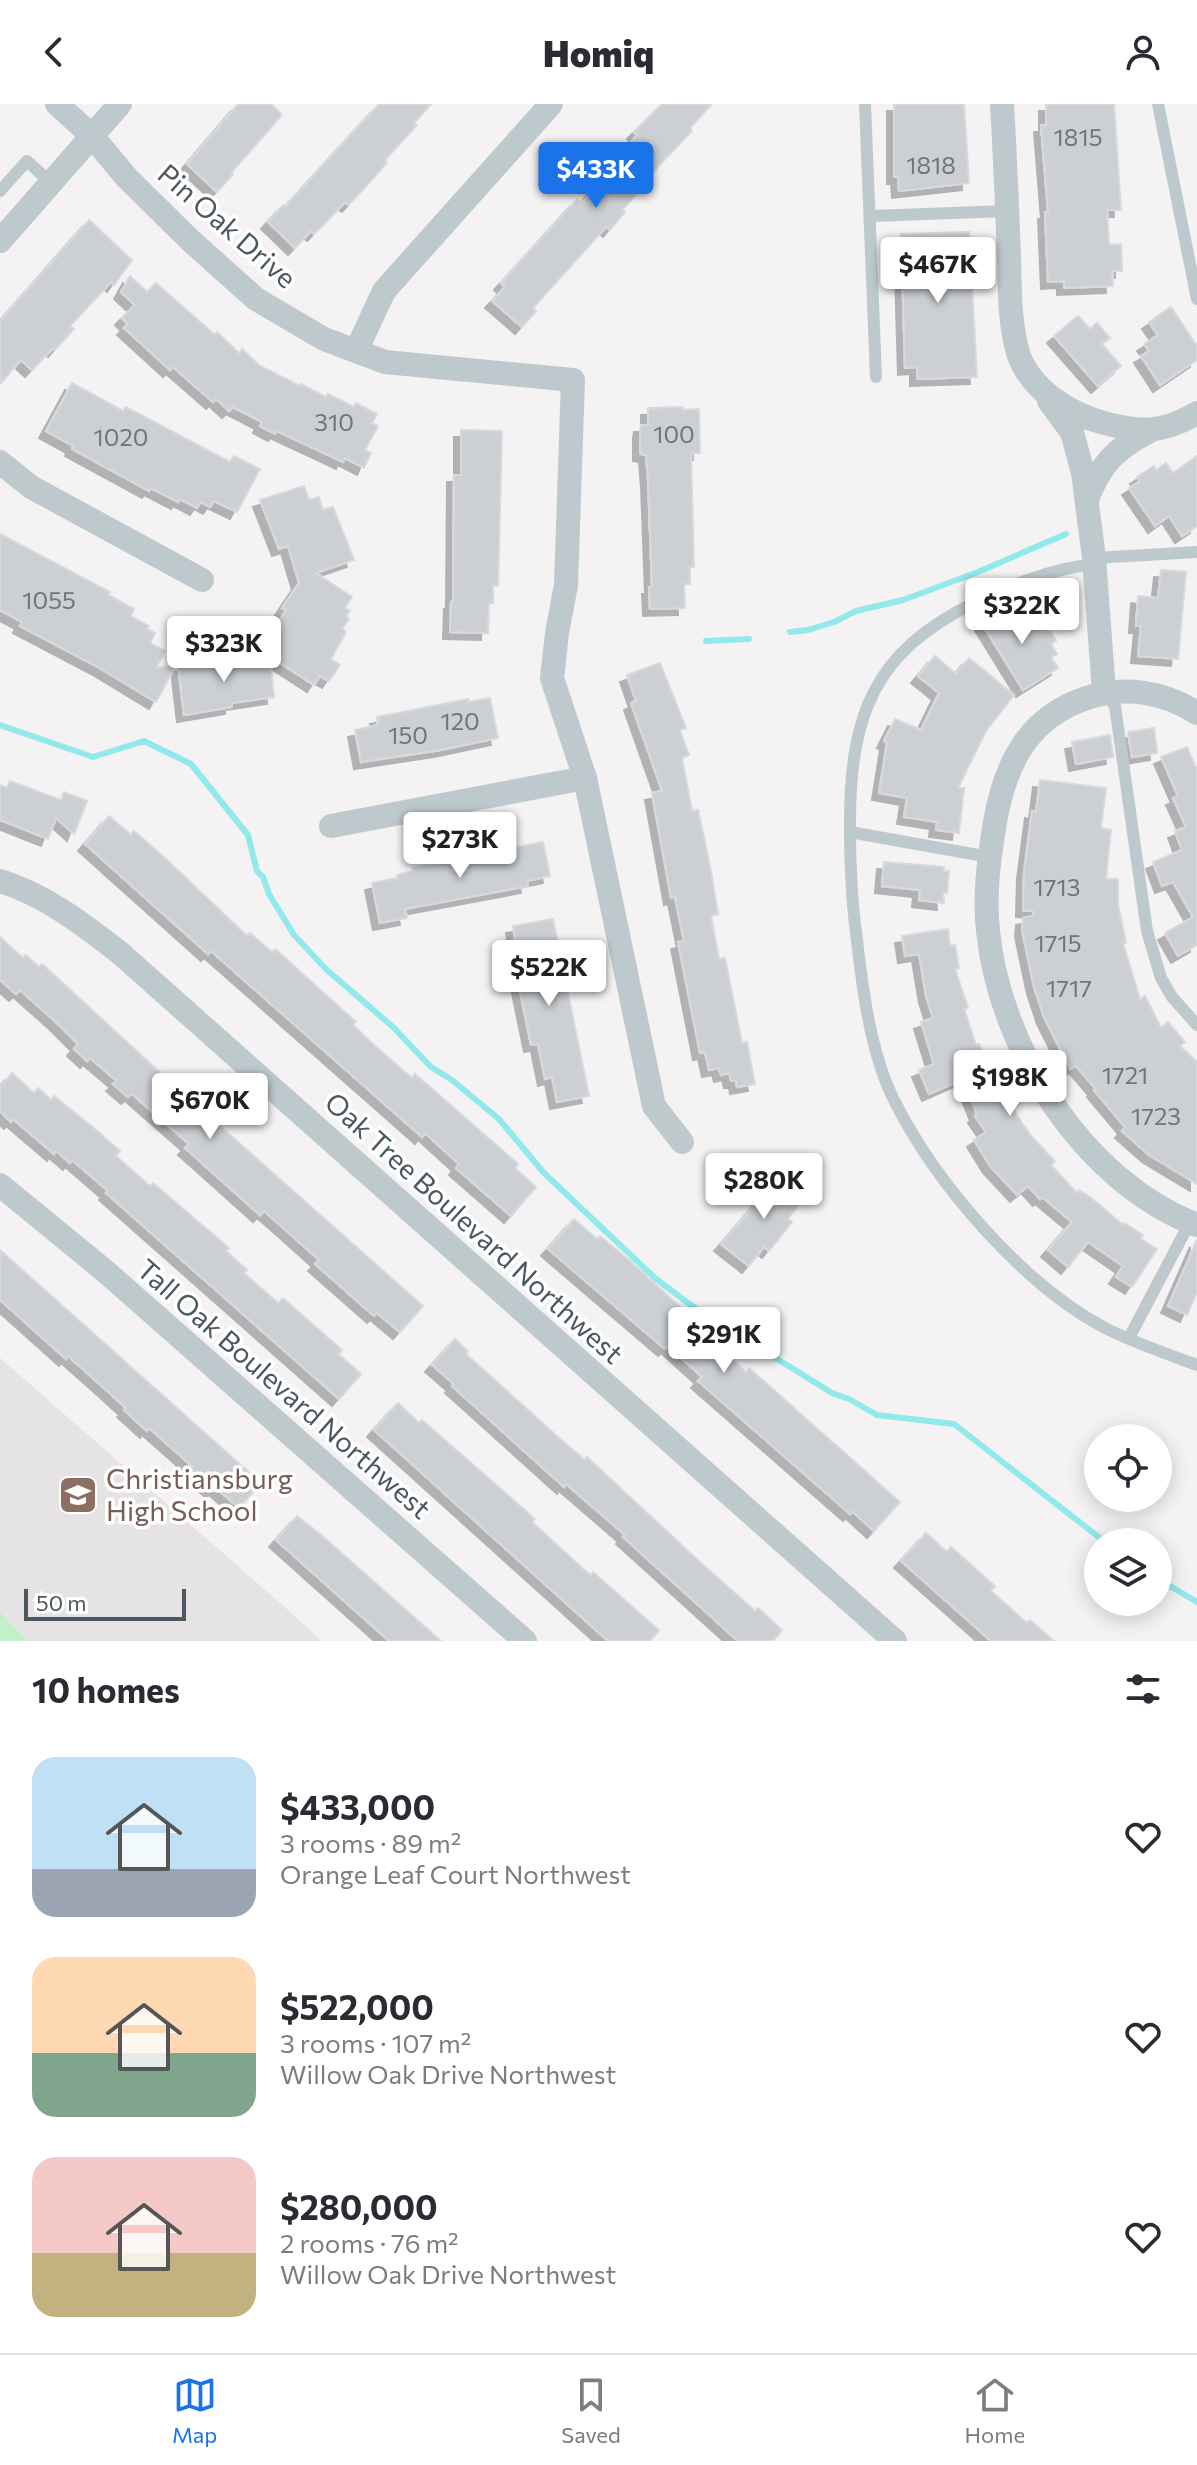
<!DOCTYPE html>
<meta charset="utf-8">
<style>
body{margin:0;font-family:Commissioner,sans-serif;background:#f2f2f3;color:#2b2b33;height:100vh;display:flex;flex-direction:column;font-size:30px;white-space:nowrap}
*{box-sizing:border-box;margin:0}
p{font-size:26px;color:#7c7c81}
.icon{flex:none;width:44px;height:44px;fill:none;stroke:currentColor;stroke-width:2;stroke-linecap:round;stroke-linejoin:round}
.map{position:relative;height:1537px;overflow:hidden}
.sheet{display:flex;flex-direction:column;background:#fff;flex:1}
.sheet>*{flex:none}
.tools{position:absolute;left:1084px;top:1320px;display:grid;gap:16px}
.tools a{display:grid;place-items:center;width:88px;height:88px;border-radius:50%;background:#fff;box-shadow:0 4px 20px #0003;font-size:40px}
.scale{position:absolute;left:24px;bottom:20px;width:162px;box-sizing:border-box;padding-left:8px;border:4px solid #4a595f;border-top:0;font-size:22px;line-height:28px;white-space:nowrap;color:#4a595f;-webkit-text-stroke:6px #fff;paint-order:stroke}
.price{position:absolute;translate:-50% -68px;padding:0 18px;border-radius:8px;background:#fff;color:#222;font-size:26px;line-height:52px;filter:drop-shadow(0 2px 4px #0008)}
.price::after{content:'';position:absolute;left:50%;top:48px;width:24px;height:18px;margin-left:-12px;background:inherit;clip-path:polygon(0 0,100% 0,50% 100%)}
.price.current{background:#1a73e8;color:#fff}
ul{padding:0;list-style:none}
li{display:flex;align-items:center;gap:24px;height:200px;padding:0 32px}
li span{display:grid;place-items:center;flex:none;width:224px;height:160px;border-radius:24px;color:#555}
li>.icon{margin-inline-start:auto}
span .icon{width:96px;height:96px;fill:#fffc;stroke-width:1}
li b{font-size:34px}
h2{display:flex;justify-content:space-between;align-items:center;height:96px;padding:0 32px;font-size:34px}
header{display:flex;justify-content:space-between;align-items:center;height:104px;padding:0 32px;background:#fff;font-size:36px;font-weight:800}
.dock{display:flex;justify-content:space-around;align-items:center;height:112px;border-top:2px solid #e1e1e2;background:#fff;font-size:22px;color:#7c7c81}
.dock a{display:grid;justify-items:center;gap:4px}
.dock .current{color:#1a73e8}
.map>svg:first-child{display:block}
.education{fill:#e5e3e4}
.green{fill:#c3efcb}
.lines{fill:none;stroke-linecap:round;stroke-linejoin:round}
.stream{stroke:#91e9eb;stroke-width:6}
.building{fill:#ccd0d4;stroke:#d6d9dd;stroke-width:2;filter:url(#shadow)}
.lane{stroke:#bec9ce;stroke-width:12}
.street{stroke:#bec9ce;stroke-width:24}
.labels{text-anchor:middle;stroke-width:7;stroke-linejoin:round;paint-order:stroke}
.number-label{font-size:24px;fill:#6a777c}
.street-label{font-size:28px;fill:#4a595f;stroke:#fff}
.education-label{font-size:28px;fill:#785e54;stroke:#fff;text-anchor:start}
</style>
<header><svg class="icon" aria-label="back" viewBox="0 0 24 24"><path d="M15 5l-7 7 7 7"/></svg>Homiq<svg class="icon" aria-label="person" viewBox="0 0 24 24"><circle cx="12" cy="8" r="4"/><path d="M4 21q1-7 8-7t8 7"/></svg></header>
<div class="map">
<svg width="1197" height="1537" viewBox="0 0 1197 1537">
<defs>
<filter id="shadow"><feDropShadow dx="-7" dy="7" stdDeviation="0" flood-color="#0004"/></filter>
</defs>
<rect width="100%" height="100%" fill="#f4f2f2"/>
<polygon class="education" points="0,1254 280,1499 322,1537 0,1537"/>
<polygon class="green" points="0,1508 27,1536 26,1537 0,1537"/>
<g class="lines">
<g class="stream">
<polyline points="790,528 808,526 834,518 856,507 903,496 978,468 1066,430"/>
<polyline points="706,537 749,535"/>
<polyline points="0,621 93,653 144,637 191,660 248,731 257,767 263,773 269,790 294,831 327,866 393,923 431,963 452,976 499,1015 544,1069 656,1175 707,1213 750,1238 832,1289 849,1295 877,1311 954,1320 1105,1438"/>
<polyline points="1158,1475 1197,1498"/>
</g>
</g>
<g class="building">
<polygon points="238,0 271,0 282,11 231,69 233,70 217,88 187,60"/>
<polygon points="379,0 431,0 414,19 417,21 385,56 387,59 349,101 345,98 325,119 314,130 311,127 295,144 268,118 283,101 285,103"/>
<polygon points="662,0 712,0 690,24 692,27 648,73 650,75 622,106 625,108 610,126 606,123 533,204 536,207 522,223 492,197 505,183 501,179 577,95 582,99 637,31 634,28"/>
<polygon points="894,0 964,0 969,79 899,87 898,73 894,73"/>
<polygon points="1046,0 1114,0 1121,106 1107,106 1109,141 1121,140 1122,167 1112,167 1113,182 1064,184 1064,177 1048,178 1045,108 1048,108 1041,21 1046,21"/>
<polygon points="89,116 132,156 114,181 111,178 70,222 74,225 55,246 53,244 32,266 21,256 0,280 0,217"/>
<polygon points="969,128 977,273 917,275 917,263 905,264 901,130"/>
<polygon points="130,172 147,188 156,179 215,231 217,228 239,249 242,245 260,262 300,282 301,280 326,293 328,290 354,303 356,299 377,310 372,319 378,322 365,346 371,349 364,364 345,354 343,358 277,327 275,330 260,322 262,318 233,303 229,307 216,295 213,298 173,263 170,266 124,224 128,220 122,214 135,201 121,188"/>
<polygon points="1171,203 1197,242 1197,256 1160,281 1141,252 1149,247 1144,240 1158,231 1149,218"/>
<polygon points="1078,212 1090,225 1097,219 1110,234 1102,240 1121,262 1098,282 1054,232"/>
<polygon points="72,279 123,307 126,303 230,358 234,352 260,365 237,408 214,397 210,403 201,398 197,404 180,395 178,398 151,384 149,387 72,345 73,342 46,327"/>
<polygon points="683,303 683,306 699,305 700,349 691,349 694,463 690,463 690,480 684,480 685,504 650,505 649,483 652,483 648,376 646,351 640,350 640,327 641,321 648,321 648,304"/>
<polygon points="461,326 502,327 498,482 493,481 493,499 489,499 488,529 450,528 451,498 453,497 454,371 461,371"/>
<polygon points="1197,352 1197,422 1182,432 1169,412 1155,422 1129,384 1140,377 1137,373 1154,362 1156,366 1166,359 1173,369"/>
<polygon points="304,382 309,396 319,393 323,406 333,403 354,456 316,469 352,493 345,504 350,507 346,512 349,515 342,525 346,528 331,555 340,561 329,577 320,572 314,581 263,548 277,526 275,524 286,506 282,504 299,479 288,442 279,445 260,396"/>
<polygon points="0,430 110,488 108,491 134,505 131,512 149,522 147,525 155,529 150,539 165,547 156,564 176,561 156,598 98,563 20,522 22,518 0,506"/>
<polygon points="1161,466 1186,468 1178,555 1138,552 1141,522 1136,522 1138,492 1158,494"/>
<polygon points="1000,500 1014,524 1023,519 1025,522 1041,512 1056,537 1051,540 1057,550 1051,553 1058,564 1023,586 978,513"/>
<polygon points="935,552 956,570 969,554 1014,591 986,627 958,684 964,684 959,729 936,726 937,718 904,713 907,694 879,689 887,639 884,637 895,615 921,626 939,589 918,572"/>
<polygon points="270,553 274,593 232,599 232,603 184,611 178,561"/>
<polygon points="660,559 686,624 680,626 689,651 682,654 692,707 698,706 710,762 718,810 711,812 719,855 725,854 742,939 747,938 755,980 737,983 736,977 731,977 729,969 721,971 719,964 709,966 705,948 700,949 678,838 684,837 675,793 671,794 652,689 662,687 631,599 636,597 627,571"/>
<polygon points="490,594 498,634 441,646 361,658 355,626 378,621 377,613 468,595 468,598"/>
<polygon points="1154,624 1157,649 1132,653 1128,628"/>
<polygon points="1110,631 1113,653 1076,660 1072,638"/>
<polygon points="1187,643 1197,666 1197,841 1178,852 1165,829 1193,813 1173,778 1162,782 1153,758 1182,746 1175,727 1186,723 1173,694 1178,692 1161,653"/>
<polygon points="1040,676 1106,684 1101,724 1111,726 1106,775 1118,775 1118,800 1126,839 1123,839 1140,895 1145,892 1161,924 1168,918 1185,938 1180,942 1197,958 1197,1080 1149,1051 1122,1027 1125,1023 1094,986 1096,985 1076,962 1070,965 1044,913 1034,883 1022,826 1023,814 1033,812 1033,807 1023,806 1024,768 1032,707 1036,708"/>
<polygon points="10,677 61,696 64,688 87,697 74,730 56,714 48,735 0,716 0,681 7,684"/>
<polygon points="109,712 131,731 134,727 165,754 247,832 250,829 272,848 275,845 356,918 353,921 375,942 412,974 415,970 518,1060 515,1064 536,1083 511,1112 456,1064 459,1060 425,1029 422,1033 211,847 208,850 85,740"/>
<polygon points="543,738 550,772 527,777 528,782 405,805 407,814 380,819 372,779 397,774 397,771 413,767 412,764"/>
<polygon points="884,758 944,763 944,767 949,767 947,789 943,788 944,799 919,796 920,786 882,782"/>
<polygon points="553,815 589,992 557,998 552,973 545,975 538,940 531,941 512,848 517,847 513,822"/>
<polygon points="948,825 950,842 955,841 959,864 955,865 968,904 964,905 976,941 979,940 994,975 990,977 1011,1009 1014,1007 1031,1032 1055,1057 1051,1061 1077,1089 1079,1086 1090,1093 1123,1121 1124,1119 1143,1131 1141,1135 1157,1145 1132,1183 1116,1173 1123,1162 1088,1138 1068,1163 1048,1146 1072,1118 1042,1093 1040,1095 1028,1082 1017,1091 990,1062 974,1036 986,1028 975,1012 977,1010 963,975 929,990 919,966 934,960 921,918 933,914 926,892 919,850 905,852 902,832"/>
<polygon points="0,833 23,854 26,851 39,863 42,860 177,984 423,1202 400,1228 377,1209 374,1212 315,1160 319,1156 289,1129 264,1107 260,1111 185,1044 189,1040 132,990 128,993 113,980 117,977 90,954 87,957 74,945 78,940 56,918 20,886 16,890 0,876"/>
<polygon points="12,969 34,989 38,984 51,996 54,992 95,1025 120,1047 116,1052 150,1082 153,1079 229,1144 226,1147 247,1166 244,1169 278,1199 283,1194 342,1246 338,1250 361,1270 339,1295 106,1089 108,1087 72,1056 70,1059 56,1047 54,1050 13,1015 11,1018 0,1007 0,983"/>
<polygon points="774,1070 804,1094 788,1115 792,1118 769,1147 764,1143 749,1162 721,1140 760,1095 757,1092"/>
<polygon points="574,1115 597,1135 600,1132 630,1157 713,1233 710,1236 746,1268 749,1264 900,1398 874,1427 852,1407 850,1410 698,1277 702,1273 668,1242 665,1245 548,1145"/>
<polygon points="1197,1136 1197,1188 1187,1211 1168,1202"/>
<polygon points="0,1146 261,1379 239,1404 216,1384 213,1387 190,1367 193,1363 149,1324 147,1327 124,1306 126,1304 104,1284 68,1252 66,1255 0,1196"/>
<polygon points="455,1235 468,1247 466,1250 558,1333 585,1356 587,1353 701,1459 755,1507 758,1504 782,1526 773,1537 738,1537 623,1433 625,1431 566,1380 564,1383 452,1282 454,1280 432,1261"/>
<polygon points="398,1299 419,1319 422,1316 535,1415 532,1418 590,1471 593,1468 659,1526 650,1537 608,1537 374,1326"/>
<polygon points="297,1412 320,1430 441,1537 389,1537 276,1436"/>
<polygon points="926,1429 947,1448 951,1443 995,1482 991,1487 1027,1519 1030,1516 1054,1537 991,1537 901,1457"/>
</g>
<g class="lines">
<g class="lane">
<polyline points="865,0 876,273"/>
<polyline points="1158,0 1197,195"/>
<polyline points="0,87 27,57 51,79"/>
<polyline points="871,112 1007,107"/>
<polyline points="1094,454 1197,448"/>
<path d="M1094,460C1051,465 1014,480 974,499C874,548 850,611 850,719C850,756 851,792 856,828C862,881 870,950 895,998C937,1081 1024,1182 1107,1225C1135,1239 1167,1250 1197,1261"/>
<polyline points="1105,588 1115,602 1147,827 1161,874 1172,893 1197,921"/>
<polyline points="850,728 989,753"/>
<polyline points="1129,1234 1190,1118"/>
</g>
<g class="street">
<polyline points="57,0 92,32 127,74 191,137 256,195 324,235 385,258 573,276 566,481 557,529 552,574 585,674 654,1002 682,1038"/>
<path d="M1002,0C1005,51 1007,101 1009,152C1010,183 1009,218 1018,249C1030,285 1069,310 1104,319C1141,329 1163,329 1197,309"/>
<polyline points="0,137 120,0"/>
<polyline points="356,247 384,187 551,0"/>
<polyline points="1049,297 1072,328 1083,369 1094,454 1104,588"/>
<polyline points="0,358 31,383 202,476"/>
<path d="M1087,395C1101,360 1115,345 1148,328"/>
<path d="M1197,609C1164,588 1124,581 1087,594C1028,613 1005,660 995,718C989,754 984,790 988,827C1000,945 1083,1077 1197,1121"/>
<polyline points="331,722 585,674"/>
<path d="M0,777C45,791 83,820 120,849L895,1537"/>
<polyline points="0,1081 105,1167 525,1537"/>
</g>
</g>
<defs>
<symbol id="school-square" viewBox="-11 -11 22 22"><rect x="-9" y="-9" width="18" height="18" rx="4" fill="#8d6e63" stroke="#fff"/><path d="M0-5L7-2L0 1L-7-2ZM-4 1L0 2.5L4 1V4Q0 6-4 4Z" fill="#fff"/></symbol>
</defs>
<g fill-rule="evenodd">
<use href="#school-square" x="56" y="1369" width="44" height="44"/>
</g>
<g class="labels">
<g class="number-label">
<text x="1078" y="42">1815</text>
<text x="931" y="70">1818</text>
<text x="334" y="327">310</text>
<text x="674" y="339">100</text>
<text x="121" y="342">1020</text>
<text x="49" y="505">1055</text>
<text x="460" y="626">120</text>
<text x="408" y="640">150</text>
<text x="1057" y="792">1713</text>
<text x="1058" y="848">1715</text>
<text x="1069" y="893">1717</text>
<text x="1125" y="980">1721</text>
<text x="1156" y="1021">1723</text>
</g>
<g class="street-label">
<text transform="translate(227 122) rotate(41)" y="10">Pin Oak Drive</text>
<text transform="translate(474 1124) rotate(42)" y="10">Oak Tree Boulevard Northwest</text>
<text transform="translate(284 1285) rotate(41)" y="10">Tall Oak Boulevard Northwest</text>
</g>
<g class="education-label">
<text x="106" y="1385">Christiansburg<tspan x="106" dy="32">High School</tspan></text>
</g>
</g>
</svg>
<div class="tools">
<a><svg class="icon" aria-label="locate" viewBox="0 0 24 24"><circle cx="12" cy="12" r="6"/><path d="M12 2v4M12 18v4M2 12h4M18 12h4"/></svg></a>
<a><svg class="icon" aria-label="layers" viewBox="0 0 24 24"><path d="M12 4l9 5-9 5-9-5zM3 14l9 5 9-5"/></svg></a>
</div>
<div class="scale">50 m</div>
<b class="price current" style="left:596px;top:106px">$433K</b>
<b class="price" style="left:938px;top:201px">$467K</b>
<b class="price" style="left:1022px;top:542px">$322K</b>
<b class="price" style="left:224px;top:580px">$323K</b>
<b class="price" style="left:460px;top:776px">$273K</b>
<b class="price" style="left:549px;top:904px">$522K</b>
<b class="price" style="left:1010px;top:1014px">$198K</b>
<b class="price" style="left:210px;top:1037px">$670K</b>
<b class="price" style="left:764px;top:1117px">$280K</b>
<b class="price" style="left:724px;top:1271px">$291K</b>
</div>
<section class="sheet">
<h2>10 homes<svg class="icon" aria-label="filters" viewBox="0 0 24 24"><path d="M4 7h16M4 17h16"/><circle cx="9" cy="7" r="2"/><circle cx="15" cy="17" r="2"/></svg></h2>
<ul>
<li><span style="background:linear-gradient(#bfe0f5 70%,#9aa5b1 0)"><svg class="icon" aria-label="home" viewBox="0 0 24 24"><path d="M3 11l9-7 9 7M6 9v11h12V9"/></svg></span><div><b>$433,000</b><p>3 rooms · 89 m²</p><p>Orange Leaf Court Northwest</p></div><svg class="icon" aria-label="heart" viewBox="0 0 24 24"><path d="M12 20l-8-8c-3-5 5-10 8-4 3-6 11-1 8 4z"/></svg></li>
<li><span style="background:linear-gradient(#ffd9b3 60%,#7fa58c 0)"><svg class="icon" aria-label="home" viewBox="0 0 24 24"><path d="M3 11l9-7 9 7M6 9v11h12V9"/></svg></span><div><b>$522,000</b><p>3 rooms · 107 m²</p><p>Willow Oak Drive Northwest</p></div><svg class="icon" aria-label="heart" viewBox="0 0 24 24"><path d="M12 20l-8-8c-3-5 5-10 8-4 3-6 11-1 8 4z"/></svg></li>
<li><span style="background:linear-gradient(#f6c9c9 60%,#c2b280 0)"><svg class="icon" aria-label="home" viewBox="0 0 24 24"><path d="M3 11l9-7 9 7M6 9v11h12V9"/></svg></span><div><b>$280,000</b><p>2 rooms · 76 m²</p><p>Willow Oak Drive Northwest</p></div><svg class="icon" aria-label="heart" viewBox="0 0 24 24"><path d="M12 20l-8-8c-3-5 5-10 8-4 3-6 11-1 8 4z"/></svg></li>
</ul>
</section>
<nav class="dock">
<a class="current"><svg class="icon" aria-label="map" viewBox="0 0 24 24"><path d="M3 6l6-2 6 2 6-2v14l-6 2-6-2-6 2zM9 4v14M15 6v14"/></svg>Map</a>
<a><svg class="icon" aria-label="saved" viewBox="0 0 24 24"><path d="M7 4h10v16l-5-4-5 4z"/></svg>Saved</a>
<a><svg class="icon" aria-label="home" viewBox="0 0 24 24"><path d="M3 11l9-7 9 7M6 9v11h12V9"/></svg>Home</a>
</nav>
